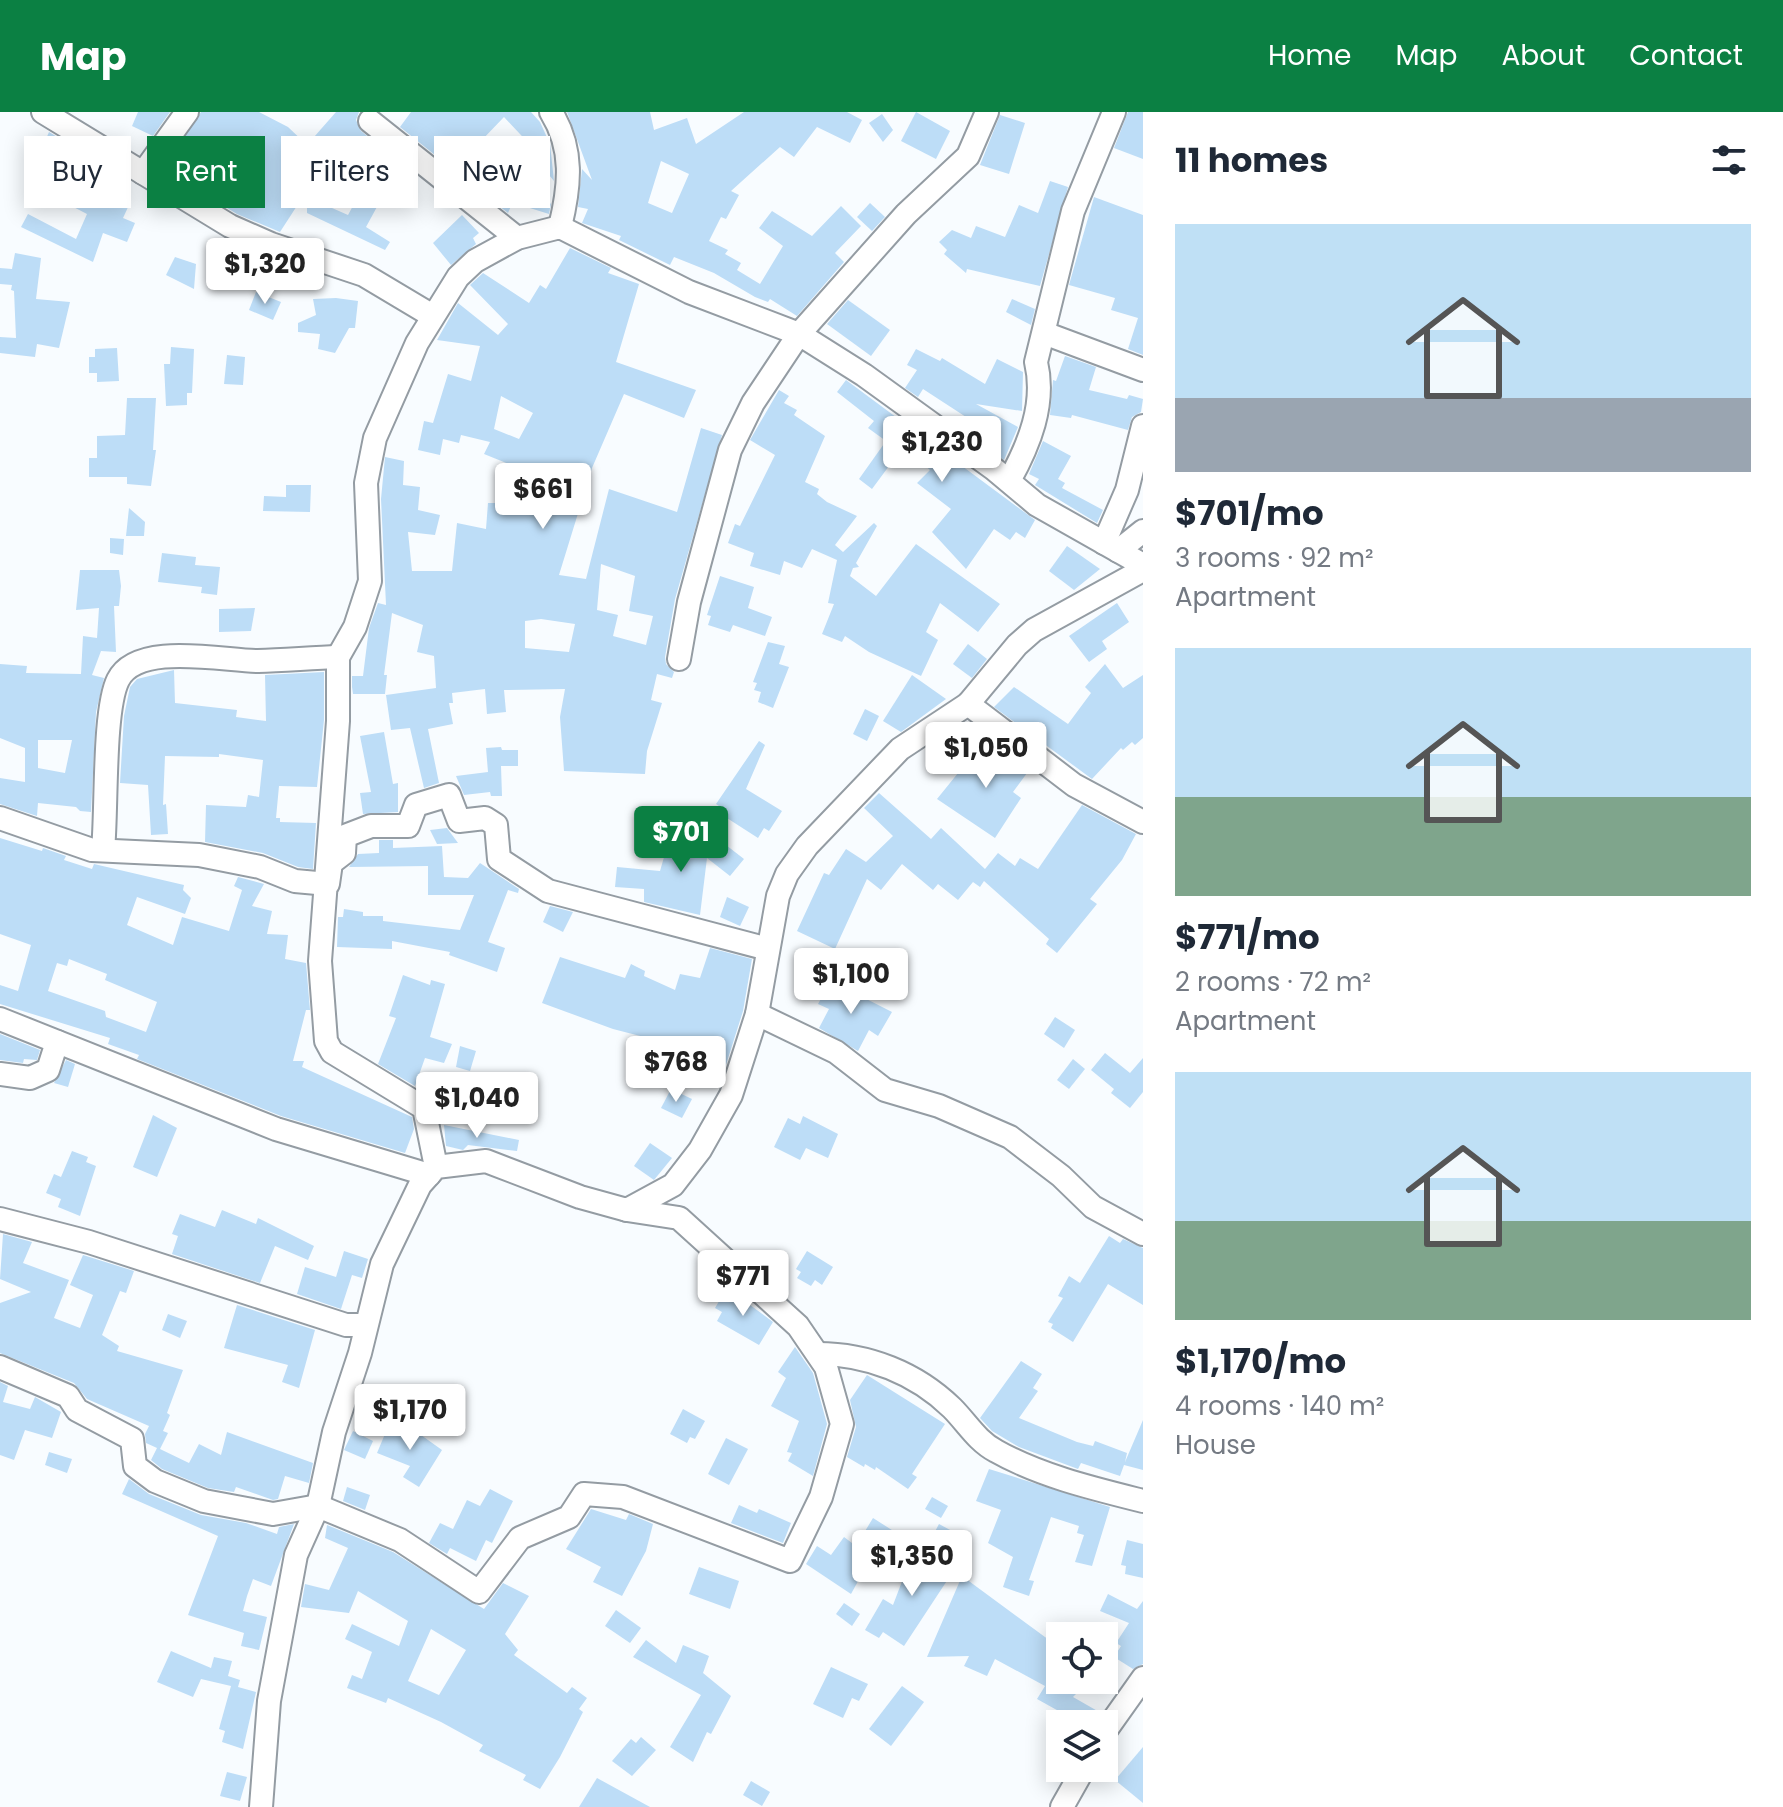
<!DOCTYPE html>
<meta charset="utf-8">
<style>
body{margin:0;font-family:Poppins,sans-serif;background:#f6f6f7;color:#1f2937;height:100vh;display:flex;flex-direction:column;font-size:30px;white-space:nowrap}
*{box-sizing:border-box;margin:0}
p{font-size:26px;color:#747a83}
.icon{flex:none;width:44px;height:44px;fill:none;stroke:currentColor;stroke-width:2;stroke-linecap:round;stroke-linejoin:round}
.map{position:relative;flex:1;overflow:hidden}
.drawer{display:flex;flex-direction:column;background:#fff;width:640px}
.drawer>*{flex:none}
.banner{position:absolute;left:24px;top:24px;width:760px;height:72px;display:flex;gap:16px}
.fabs{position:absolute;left:1046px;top:1510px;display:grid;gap:16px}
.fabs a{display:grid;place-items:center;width:72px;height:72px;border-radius:0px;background:#fff;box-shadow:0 4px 20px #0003;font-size:40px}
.price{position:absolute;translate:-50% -68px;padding:0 18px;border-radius:8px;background:#fff;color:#222;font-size:26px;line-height:52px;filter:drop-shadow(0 2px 4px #0008)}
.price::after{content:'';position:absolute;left:50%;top:48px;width:24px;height:18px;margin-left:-12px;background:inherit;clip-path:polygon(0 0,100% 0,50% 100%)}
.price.on{background:#0b8043;color:#fff}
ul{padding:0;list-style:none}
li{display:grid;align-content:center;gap:16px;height:424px;padding:0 32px}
li span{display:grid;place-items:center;height:248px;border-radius:0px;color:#555}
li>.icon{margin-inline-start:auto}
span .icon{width:144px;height:144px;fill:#fffc;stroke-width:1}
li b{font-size:34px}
h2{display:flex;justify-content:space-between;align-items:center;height:96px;padding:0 32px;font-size:34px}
.tag{padding:0 28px;border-radius:0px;background:#fff;box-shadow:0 4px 20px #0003;font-size:28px;line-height:72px}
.tag.on{background:#0b8043;color:#fff}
header{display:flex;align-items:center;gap:48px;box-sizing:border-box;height:112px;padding:0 40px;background:#0b8043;color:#fff}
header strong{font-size:38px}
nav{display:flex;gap:44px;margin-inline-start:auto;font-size:28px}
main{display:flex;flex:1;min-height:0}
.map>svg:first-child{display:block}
.building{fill:#bdddf7;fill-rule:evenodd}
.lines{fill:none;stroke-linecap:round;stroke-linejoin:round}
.minor-casing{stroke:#949ca3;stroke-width:26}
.minor{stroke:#fff;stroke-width:22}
</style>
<header>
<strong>Map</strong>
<nav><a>Home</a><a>Map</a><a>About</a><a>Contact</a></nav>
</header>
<main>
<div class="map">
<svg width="1143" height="1695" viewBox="0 0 1143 1695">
<rect width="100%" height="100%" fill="#f8fcff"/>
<g class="building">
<polygon points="138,0 170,0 153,24 132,14"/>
<polygon points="201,0 259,0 288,15 307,33 336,0 359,0 356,8 361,19 408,57 384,82 366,115 390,130 385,138 307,101 307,85 348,103 361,79 316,44 287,75 304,83 280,120 237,102 163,57"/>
<polygon points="411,0 531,0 540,10 550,32 554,69 531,41 535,38 504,5 480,30 498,46 477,70 449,46 445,51 400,15"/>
<path d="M567,0H650L654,18L687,6L696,32L744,0H847L862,8L850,31L817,15L794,45L780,35L731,79L739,83L726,107L721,105L709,129L728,138L725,142L741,151L737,158L760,172L783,134L759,116L772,99L812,124L841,94L861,114L835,141L844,150L797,204L770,187L768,190L755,185L714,161L674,145L670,153L619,128L621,124L582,111L588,97L578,95L582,57L592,68ZM661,49L689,62L672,101L648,91Z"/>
<polygon points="916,0 950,19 936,47 901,29"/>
<polygon points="1128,0 1143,0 1143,47 1114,36"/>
<polygon points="882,2 893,18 883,30 869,11"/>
<polygon points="1000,3 1025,11 1009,62 980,53"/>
<polygon points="49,20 128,68 117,87 129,93 123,106 135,111 127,130 103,121 93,150 21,115 28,102 76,127 87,102 27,71"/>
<polygon points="487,63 515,85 508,101 476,76"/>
<polygon points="1050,69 1068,75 1040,174 967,157 966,161 944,142 947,138 939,130 952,118 971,126 976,114 1005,125 1019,93 1038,101"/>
<polygon points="531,74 551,92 549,102 517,92"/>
<polygon points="1094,85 1143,103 1143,243 1128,237 1138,206 1111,198 1115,186 1069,173"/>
<polygon points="870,91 885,105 872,119 857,105"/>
<polygon points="462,103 479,121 473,126 476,132 451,153 433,131"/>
<path d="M570,136L611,156L608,161L639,172L616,250L696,278L684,306L624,282L592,356L559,463L586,467L609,377L677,400L701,316L722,323L675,487L665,545L666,552L674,560L672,566L657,562L651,588L662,591L647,639L645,662L564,659L560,605L565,577L504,578L506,600L487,602L485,577L452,581L453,591H449L453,612L428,617L439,671L424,676L410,616L391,618L386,583L436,576L434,544L417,540L423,513L392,501L384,563H387L385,582H353L352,575V564H363L369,516L378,491L386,493L381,387L385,345L404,349L403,373L420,375L418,398L440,403L435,423L408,420L412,459H452L457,411L486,417L488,391H495V371H555L484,342L490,330L461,323L459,331L443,327L440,343L418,338L424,309L433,311L448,262L471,269L480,234L437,228L458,191L498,223L508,212L470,173L483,161L529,191L540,173L546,177ZM501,284L533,301L519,327L494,317ZM601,452L635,464L629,499L653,504L646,533L613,524L618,503L597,498ZM541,507L575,512L569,540L525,536V509Z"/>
<polygon points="15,141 41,146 36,187 70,190 59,236 37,232 35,245 0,241 0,225 16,226 14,179 11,178 12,173 0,172 0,156 12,157"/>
<polygon points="175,145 196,152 194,177 166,163"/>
<polygon points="256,180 281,190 273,208 249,198"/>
<polygon points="336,186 358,189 355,216 349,216 335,241 318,237 320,222 298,220 298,211 316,203 313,187"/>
<polygon points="1012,187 1035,197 1031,213 1006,200"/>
<polygon points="848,188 890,218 871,244 827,212"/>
<polygon points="171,235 194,237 192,281 187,281 187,293 166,294 164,252 170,252"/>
<polygon points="117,236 119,269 97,270 97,261 89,261 89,245 95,245 95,237"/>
<polygon points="916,237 940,249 942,246 985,272 997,247 1023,260 1022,299 976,292 1018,315 1004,348 981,330 986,318 923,277 918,285 905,276 917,258 907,253"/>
<polygon points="227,243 245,245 243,273 224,272"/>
<polygon points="1065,244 1096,255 1089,278 1127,287 1129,283 1143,287 1141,300 1132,305 1128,318 1072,303 1071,306 1050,303 1053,268 1056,269"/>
<polygon points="846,268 1035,408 1025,426 1016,420 1010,428 994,417 966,457 932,420 951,397 917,371 930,358 907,338 895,353 892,350 872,377 859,367 886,329 868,316 874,309 837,280"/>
<polygon points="779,278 789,284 784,291 797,298 794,303 825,324 805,370 819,377 817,382 827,390 857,404 835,433 843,440 874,411 877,414 856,451 859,455 853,456 850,464 876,484 916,432 1000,492 978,520 940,491 926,520 938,528 921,564 869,540 845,524 842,530 822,522 834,492 828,491 837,448 812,437 802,456 784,449 780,463 750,454 754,441 728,431 735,412 740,414 775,343 750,328"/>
<polygon points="127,286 156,286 153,338 156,338 151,374 127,372 127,365 89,365 89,346 97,346 97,324 125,323"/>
<polygon points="1043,329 1071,344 1058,367 1065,371 1062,376 1103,398 1097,411 1035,373 1039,367 1029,362"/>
<polygon points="286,373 311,373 310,400 263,399 264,384 286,385"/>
<polygon points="129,396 145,410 144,424 126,424"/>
<polygon points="110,426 124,427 123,443 110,441"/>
<polygon points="1067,434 1100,457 1074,478 1049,459"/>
<polygon points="162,441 196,445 195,453 220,455 217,483 201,481 202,475 158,470"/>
<path d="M80,458H119L121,474L119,494H114L116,540L101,539L92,563L104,566L96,600L91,700L80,699L76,695L38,691L37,704L0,692V666L25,670V636L0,626V552L27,554L26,561L81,562L83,524L97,526L99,496L76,498ZM38,628H72L65,661L38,656Z"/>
<polygon points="720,464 754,475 748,496 772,505 765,524 733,513 730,520 708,513 711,504 707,503"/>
<polygon points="1117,491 1129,510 1102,529 1107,537 1089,550 1069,524"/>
<polygon points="255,496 251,519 219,520 219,497"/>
<polygon points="768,530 785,534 779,552 789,555 773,596 758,590 761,580 754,578 757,571 753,570"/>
<polygon points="968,532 987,547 972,566 953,552"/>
<polygon points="1105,552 1123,576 1143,563 1143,626 1135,633 1132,630 1123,638 1121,636 1092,667 994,595 1014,575 1068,612 1091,581 1085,575"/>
<polygon points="174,558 175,591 237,598 236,605 266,609 265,563 324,560 324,608 317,675 279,674 276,706 280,706 280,710 316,711 313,757 298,755 263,741 205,730 206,693 246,695 248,683 259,685 263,648 219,642 219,645 165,644 163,693 166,692 168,722 151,723 148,673 120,671 124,604 130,575 137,567"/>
<polygon points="912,563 946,587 901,620 883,609"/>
<polygon points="865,597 879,604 867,629 853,622"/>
<polygon points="384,620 393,672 398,671 398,700 363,702 360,681 371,680 360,624"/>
<polygon points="759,629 765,633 746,677 782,699 769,719 764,716 758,726 716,699 719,694 716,692"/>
<polygon points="996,631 1030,657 1013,680 1021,686 995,726 937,687 971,645 977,642 984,648"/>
<polygon points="501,635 502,638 518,638 518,654 501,654 502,684 491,684 490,680 464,683 456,664 488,660 486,636"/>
<polygon points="879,681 931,727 941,716 985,757 998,741 1015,754 1020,746 1038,757 1082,693 1136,722 1122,748 1090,787 1097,792 1057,841 1046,832 1049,827 984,769 980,775 973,770 958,788 938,772 933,778 902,752 881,778 867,767 835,837 797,819 824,761 829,763 846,737 866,750 893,724 864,696"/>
<polygon points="447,716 458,731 437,732 430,718"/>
<polygon points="704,716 744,747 730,764 707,746 700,803 644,790 644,777 615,775 617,755 660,759 669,728 692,735"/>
<path d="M0,726L42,739L43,736L66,744L64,748L92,757L94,752L184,773L183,778L191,786L185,802L137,785L127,813L173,833L182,805L229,819L242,778L234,774L238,765L264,772L252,794L272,799L267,822L288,823L285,847L306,851L310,898H306L293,949H304L302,955L412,1005L414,1017L405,1041L281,1004L137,947L139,943L108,932L110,926L0,892V873L18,879L31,833L0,822ZM69,847L107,862L105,868L157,890L146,920L106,905L105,899L48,879L57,851L67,854Z"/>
<polygon points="379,728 393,728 393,736 442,734 444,765 468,766 480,751 519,777 518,781 508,778 488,830 505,836 497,860 449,843 450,840 392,829 392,837 337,835 338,805 343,805 344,797 363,800 363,804 383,804 383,809 460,818 474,783 428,783 428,754 349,755 358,742 379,741"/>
<polygon points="727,785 749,795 740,814 720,805"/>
<polygon points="550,794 573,800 563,820 543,810"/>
<polygon points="710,836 752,847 743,899 725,956 682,938 683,935 613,917 542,891 560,845 625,866 631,852 645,859 644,864 675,878 680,862 700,866"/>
<polygon points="403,863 430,873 431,868 445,872 430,925 452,932 444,951 425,946 415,974 378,952 396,906 389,904"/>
<polygon points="831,869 892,900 878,924 869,918 858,939 819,916 829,897 818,892"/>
<polygon points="1055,905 1075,918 1064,936 1044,922"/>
<polygon points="0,922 40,938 37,948 24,947 23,951 0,948"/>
<polygon points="460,934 476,939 470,959 456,955"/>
<polygon points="1105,941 1130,961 1143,946 1143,980 1130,996 1111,981 1114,977 1091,958"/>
<polygon points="1073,947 1085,957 1069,977 1057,968"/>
<polygon points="66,948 75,952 68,975 54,971"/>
<polygon points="671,977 692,987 682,1006 661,996"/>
<polygon points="153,1003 177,1016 157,1065 133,1055"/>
<polygon points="803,1004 838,1022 828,1046 806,1036 800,1048 774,1035 788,1006 800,1012"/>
<polygon points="444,1013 519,1028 517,1039 468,1033 463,1038 446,1034"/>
<polygon points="650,1031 672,1046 654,1068 634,1054"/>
<polygon points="72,1039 88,1045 86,1050 96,1054 80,1104 58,1095 61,1087 46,1081 54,1062 61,1065"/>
<polygon points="222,1098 256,1112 258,1106 314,1134 308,1148 275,1134 260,1171 172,1142 178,1124 172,1122 180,1102 215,1115"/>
<polygon points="3,1122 32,1130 23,1151 69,1168 54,1206 80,1216 93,1183 70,1173 83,1143 134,1159 126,1181 120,1179 102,1223 119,1234 117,1239 183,1258 167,1301 170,1303 163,1319 168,1321 160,1337 189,1351 199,1332 221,1343 227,1320 313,1351 309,1371 285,1364 278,1387 273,1388 236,1375 234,1380 208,1376 162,1357 151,1348 157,1336 146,1331 145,1322 149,1314 87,1287 74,1271 0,1241 0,1191 31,1180 0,1167"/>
<polygon points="1109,1124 1120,1131 1123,1127 1143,1136 1143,1193 1108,1172 1073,1230 1051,1216 1053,1212 1048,1210 1063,1186 1058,1184 1069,1164 1080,1171"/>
<polygon points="344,1139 368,1147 362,1166 352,1163 341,1197 297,1182 305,1155 336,1165"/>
<polygon points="807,1139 833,1155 822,1173 815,1168 811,1174 797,1166 801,1160 796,1157"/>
<polygon points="727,1176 773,1210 759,1233 717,1209 722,1200 715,1196"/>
<polygon points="237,1193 315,1218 299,1276 282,1270 288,1253 224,1236"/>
<polygon points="168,1202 187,1209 180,1226 162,1218"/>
<polygon points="795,1235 813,1261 827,1312 813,1364 788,1349 792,1341 787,1340 799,1309 771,1294 786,1266 778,1260"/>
<polygon points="1021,1249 1042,1262 1033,1276 1038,1279 1019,1306 1077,1330 1093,1334 1095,1329 1127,1341 1125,1350 1143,1308 1143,1358 1124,1353 1120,1364 1081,1351 1078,1357 1019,1335 992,1319 980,1306"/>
<polygon points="867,1263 945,1312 912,1362 917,1365 908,1377 876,1355 875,1358 865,1352 864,1355 847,1345 856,1315 850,1288"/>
<polygon points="0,1270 8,1274 3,1290 30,1297 35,1285 61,1300 52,1326 25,1318 14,1348 0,1343"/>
<polygon points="683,1297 705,1309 695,1327 690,1325 687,1331 670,1322"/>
<polygon points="390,1310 421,1323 442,1338 419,1375 403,1365 410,1354 377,1341"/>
<polygon points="353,1319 373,1329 365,1347 344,1338"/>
<polygon points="726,1326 748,1337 729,1373 708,1362"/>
<polygon points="49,1340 72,1347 67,1361 45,1353"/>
<polygon points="989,1357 1110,1395 1092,1454 1075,1450 1084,1423 1077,1421 1079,1414 1051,1405 1029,1468 1034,1469 1029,1484 1003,1475 1013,1445 988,1431 1001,1398 976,1389"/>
<polygon points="129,1367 149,1382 201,1403 246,1411 277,1422 279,1415 294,1412 271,1474 253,1467 247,1484 243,1499 267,1505 259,1538 241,1534 244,1521 188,1503 218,1424 122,1382"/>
<polygon points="347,1375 370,1383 365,1398 343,1389"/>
<polygon points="490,1377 513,1389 492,1431 486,1428 476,1449 450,1436 447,1442 429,1431 440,1411 453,1417 467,1388 480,1394"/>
<polygon points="932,1385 948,1394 941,1406 925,1397"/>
<polygon points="739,1393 757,1401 759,1397 791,1411 783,1431 731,1411"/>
<polygon points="591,1397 626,1408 629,1402 653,1412 646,1439 622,1484 593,1470 601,1455 566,1437"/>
<polygon points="873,1406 895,1420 883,1439 878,1436 873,1442 851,1482 806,1452 817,1434 831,1443 844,1425 856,1434"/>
<polygon points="939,1412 952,1419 946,1431 932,1425"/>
<path d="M327,1413L393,1440L484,1497L503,1471L529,1484L505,1522L518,1538L514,1543L567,1581L572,1575L587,1586L579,1597L583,1600L560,1645L540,1677L523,1668L526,1663L479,1639L483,1633L441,1610L388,1586L386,1591L347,1576L352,1563L362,1567L372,1540L345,1527L352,1512L399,1534L408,1509L358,1479L349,1501L301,1495L305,1472L329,1478L348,1436L325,1426ZM431,1517L466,1538L439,1583L408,1569Z"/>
<polygon points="1127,1428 1143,1432 1143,1466 1125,1462 1126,1454 1121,1453"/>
<polygon points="930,1436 952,1450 950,1455 954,1458 904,1534 883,1520 879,1526 865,1518 883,1487 893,1493 911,1446 922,1452"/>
<polygon points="699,1455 739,1469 730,1497 689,1482"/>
<polygon points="962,1464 1060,1536 1060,1568 1068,1568 1081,1577 1073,1585 1101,1601 1093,1612 1082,1612 1037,1587 1045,1574 995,1547 987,1564 964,1554 969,1544 927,1545"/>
<polygon points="1108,1482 1137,1497 1143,1489 1143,1552 1133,1557 1114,1545 1121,1534 1116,1531 1129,1511 1100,1499"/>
<polygon points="844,1491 860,1502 852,1514 836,1502"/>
<polygon points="616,1498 641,1516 630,1531 605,1514"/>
<polygon points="646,1528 676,1551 683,1533 709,1544 703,1561 731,1584 711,1622 707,1620 693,1650 670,1635 701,1583 633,1545"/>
<polygon points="171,1539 211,1556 214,1545 232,1549 228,1564 240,1568 238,1575 256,1580 243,1637 222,1630 225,1619 219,1617 231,1574 201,1567 193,1585 157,1570"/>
<polygon points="831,1555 868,1572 859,1589 852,1586 843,1606 813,1592"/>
<polygon points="902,1574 924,1590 891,1634 869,1617"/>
<polygon points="641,1625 656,1638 632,1664 612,1649 631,1627 636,1631"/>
<polygon points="1143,1635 1143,1691 1115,1668"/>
<polygon points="227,1660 247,1665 240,1689 220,1684"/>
<polygon points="597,1666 650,1695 579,1695"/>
<polygon points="751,1669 770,1680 762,1694 743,1683"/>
</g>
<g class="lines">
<defs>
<g id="minor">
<polyline points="43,0 230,114 271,132 364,163 431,203"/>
<path d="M551,0C574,37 570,74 560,115"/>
<polyline points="370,9 517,126"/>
<polyline points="143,61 187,0"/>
<polyline points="1044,221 1143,258"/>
<path d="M1009,369C1029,333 1046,292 1036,250L1073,99L1114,0"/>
<polyline points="1104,431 1127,378 1143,314"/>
<polyline points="1118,439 1143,419"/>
<polyline points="679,547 689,490 730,338 753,291 799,222 906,102 968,44 987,0"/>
<polyline points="968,592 1074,673 1143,710"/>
<polyline points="0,706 92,738 199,743 260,755 295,769 328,772 331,751 344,741 345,724 371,714 408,714 416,693 449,683 459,709 485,706 496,713 499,747 548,779 768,837"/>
<path d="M103,738C107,699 103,598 118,568C137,529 224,549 258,549C285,548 312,546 338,545"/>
<polyline points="757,902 836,940 885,978 939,994 1010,1025 1061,1064 1093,1095 1143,1122"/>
<polyline points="0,907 276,1017 429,1063"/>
<polyline points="0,962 30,966 48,958 57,930"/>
<polyline points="436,1055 424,996 332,940 326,929 320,849 338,609 338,545 355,515 370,469 366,371 375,326 417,231 458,165 475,149 517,126 560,115 689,180 799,222 864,263 994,357 1037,393 1143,453"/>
<polyline points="0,1107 89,1130 346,1213 366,1213"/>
<path d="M818,1242C868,1242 916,1261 952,1296C967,1311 977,1329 996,1339C1040,1364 1095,1377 1143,1389"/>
<polyline points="0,1255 68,1284 77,1298 132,1327 135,1354 155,1369 204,1389 273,1402 318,1394 400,1428 479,1480 520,1426 569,1405 584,1382 623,1385 790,1449 821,1385 842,1312 826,1255 798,1214 679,1106 627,1098"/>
<polyline points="1104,1621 1143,1566"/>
<polyline points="261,1695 269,1589 296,1443 318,1394 334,1320 360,1241 382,1152 420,1073 436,1055 486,1049 580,1085 627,1098 673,1073 700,1038 731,983 757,902 778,784 787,762 807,734 900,637 968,592 1017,533 1034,518 1143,458"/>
<polyline points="1062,1695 1084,1656"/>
</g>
</defs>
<use href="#minor" class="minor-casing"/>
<use href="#minor" class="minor"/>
</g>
</svg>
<div class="fabs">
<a><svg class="icon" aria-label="locate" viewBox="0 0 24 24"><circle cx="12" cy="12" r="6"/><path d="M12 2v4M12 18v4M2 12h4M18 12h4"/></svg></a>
<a><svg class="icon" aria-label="layers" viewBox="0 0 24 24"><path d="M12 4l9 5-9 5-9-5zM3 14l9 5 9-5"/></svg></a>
</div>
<b class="price" style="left:265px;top:194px">$1,320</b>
<b class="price" style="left:942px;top:372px">$1,230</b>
<b class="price" style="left:543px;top:419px">$661</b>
<b class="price" style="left:986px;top:678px">$1,050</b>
<b class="price on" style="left:681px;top:762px">$701</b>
<b class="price" style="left:851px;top:904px">$1,100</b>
<b class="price" style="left:676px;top:992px">$768</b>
<b class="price" style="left:477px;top:1028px">$1,040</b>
<b class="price" style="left:743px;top:1206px">$771</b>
<b class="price" style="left:410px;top:1340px">$1,170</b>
<b class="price" style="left:912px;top:1486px">$1,350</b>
<div class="banner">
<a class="tag">Buy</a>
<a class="tag on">Rent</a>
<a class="tag">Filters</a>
<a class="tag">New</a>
</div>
</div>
<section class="drawer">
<h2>11 homes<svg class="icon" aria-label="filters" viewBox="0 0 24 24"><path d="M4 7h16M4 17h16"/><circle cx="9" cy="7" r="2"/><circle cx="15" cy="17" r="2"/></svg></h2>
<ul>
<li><span style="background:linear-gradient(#bfe0f5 70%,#9aa5b1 0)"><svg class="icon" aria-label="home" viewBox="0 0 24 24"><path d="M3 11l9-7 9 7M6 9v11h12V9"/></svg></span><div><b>$701/mo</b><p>3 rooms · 92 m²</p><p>Apartment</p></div></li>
<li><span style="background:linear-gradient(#bfe0f5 60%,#7fa58c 0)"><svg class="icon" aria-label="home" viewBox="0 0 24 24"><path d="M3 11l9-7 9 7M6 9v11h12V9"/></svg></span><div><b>$771/mo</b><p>2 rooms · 72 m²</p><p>Apartment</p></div></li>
<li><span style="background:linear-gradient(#bfe0f5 60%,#7fa58c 0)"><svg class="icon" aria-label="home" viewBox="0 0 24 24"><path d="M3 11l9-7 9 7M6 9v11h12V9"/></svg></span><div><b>$1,170/mo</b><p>4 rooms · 140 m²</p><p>House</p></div></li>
</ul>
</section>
</main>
